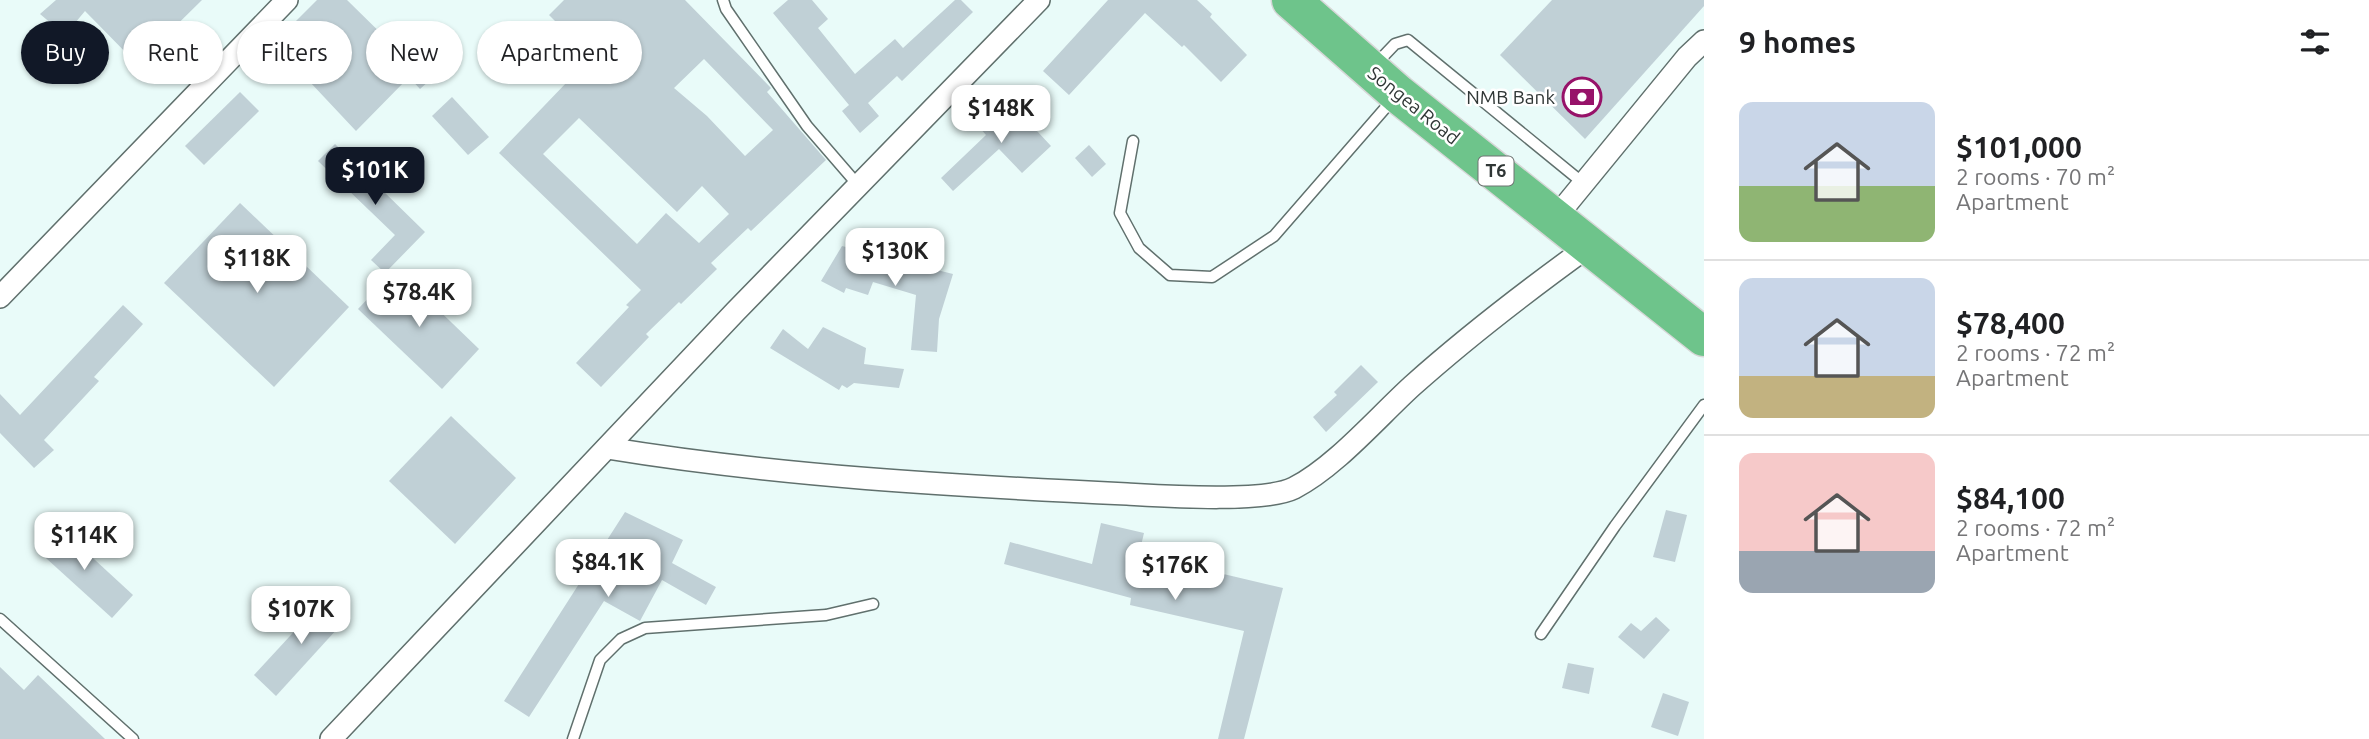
<!DOCTYPE html>
<meta charset="utf-8">
<style>
body{margin:0;font-family:Ubuntu,sans-serif;background:#f6f6f6;color:#202124;height:100vh;display:flex;flex-direction:column;font-size:26px;white-space:nowrap}
*{box-sizing:border-box;margin:0}
p{font-size:23px;color:#757577}
.icon{flex:none;width:38px;height:38px;fill:none;stroke:currentColor;stroke-width:2;stroke-linecap:round;stroke-linejoin:round}
.map{position:relative;flex:1;overflow:hidden}
.details{display:flex;flex-direction:column;background:#fff;width:665px}
.details>*{flex:none}
.banner{position:absolute;left:21px;top:21px;width:665px;height:63px;display:flex;gap:14px}
.price{position:absolute;translate:-50% -60px;padding:0 16px;border-radius:14px;background:#fff;color:#222;font-size:23px;line-height:46px;filter:drop-shadow(0 2px 4px #0008)}
.price::after{content:'';position:absolute;left:50%;top:42px;width:21px;height:16px;margin-left:-10px;background:inherit;clip-path:polygon(0 0,100% 0,50% 100%)}
.price.active{background:#111827;color:#fff}
ul{padding:0;list-style:none}
li{display:flex;align-items:center;gap:21px;height:175px;padding:0 35px}
li+li{border-top:2px solid #e0e0e0}
li span{display:grid;place-items:center;flex:none;width:196px;height:140px;border-radius:14px;color:#555}
li>.icon{margin-inline-start:auto}
span .icon{width:84px;height:84px;fill:#fffc;stroke-width:1}
li b{font-size:30px}
h2{display:flex;justify-content:space-between;align-items:center;height:84px;padding:0 35px;font-size:30px}
.pill{padding:0 24px;border-radius:32px;background:#fff;box-shadow:0 2px 5px #0004;font-size:24px;line-height:63px}
.pill.active{background:#111827;color:#fff}
main{display:flex;flex:1;min-height:0}
.map>svg:first-child{display:block}
.building{fill:#c0d0d6;fill-rule:evenodd}
.lines{fill:none;stroke-linecap:round;stroke-linejoin:round}
.lane-casing{stroke:#60706d;stroke-width:13}
.street-casing{stroke:#60706d;stroke-width:24}
.highway-casing{stroke:#d6d7d7;stroke-width:41}
.lane{stroke:#fff;stroke-width:10}
.street{stroke:#fff;stroke-width:21}
.highway{stroke:#6ec48b;stroke-width:38}
.labels{text-anchor:middle;stroke-width:5;stroke-linejoin:round;paint-order:stroke}
.shield{fill:#fff;stroke:#6e7372;stroke-width:2}
.shield-label{font-size:18px;font-weight:bold;fill:#303736}
.poi-label{font-size:19px;fill:#303736;stroke:#fff;text-anchor:end}
.street-label{font-size:19px;fill:#303736;stroke:#fff}
</style>
<main>
<div class="map">
<svg width="1704" height="739" viewBox="0 0 1704 739">
<rect width="100%" height="100%" fill="#e9fbf9"/>
<g class="building">
<polygon points="56,0 202,0 137,64 85,11 65,35 40,14"/>
<polygon points="317,0 347,0 400,52 421,33 450,62 420,89 409,77 356,131 294,65 291,67 271,46"/>
<path d="M564,0H685L771,88L767,92L826,160L751,231L748,228L711,263L717,269L681,304L679,302L646,334L649,337L601,387L576,363L629,307L626,305L641,290L499,153L591,57L549,15ZM704,59L773,130L745,156L707,116L674,88ZM579,118L677,212L702,186L729,214L699,243L666,213L637,244L543,154Z"/>
<polygon points="788,0 812,0 828,19 818,28 855,74 895,39 903,48 955,0 961,0 973,12 902,81 897,76 868,103 879,116 860,133 842,111 849,105 773,13"/>
<polygon points="1108,0 1197,0 1212,14 1210,17 1247,55 1221,82 1184,45 1182,47 1145,13 1069,95 1043,71"/>
<polygon points="1552,0 1704,0 1704,6 1585,139 1500,55"/>
<polygon points="240,92 259,111 204,165 185,146"/>
<polygon points="452,97 489,137 468,155 432,116"/>
<polygon points="1008,100 1051,146 1022,173 999,149 953,191 941,178 986,135 979,127"/>
<polygon points="335,144 425,232 385,273 371,260 395,235 318,161"/>
<polygon points="1089,145 1106,164 1092,177 1075,158"/>
<polygon points="240,203 349,307 274,387 164,283"/>
<polygon points="842,246 953,274 939,319 937,352 911,350 916,295 873,282 868,295 846,288 844,293 821,281"/>
<polygon points="396,269 479,349 442,389 358,309"/>
<polygon points="123,305 143,324 94,377 99,381 44,440 54,450 34,468 0,433 0,394 20,415"/>
<polygon points="823,327 866,348 864,364 904,369 899,388 854,383 847,388 842,385 839,390 770,348 783,329 808,349"/>
<polygon points="1361,365 1378,382 1326,432 1313,417 1337,395 1334,392"/>
<polygon points="451,416 516,478 455,544 389,481"/>
<polygon points="1666,510 1687,515 1675,562 1653,557"/>
<polygon points="625,512 683,540 672,563 716,587 706,605 662,580 640,621 604,601 529,717 504,701"/>
<polygon points="1101,523 1144,533 1139,554 1283,588 1244,739 1218,739 1244,631 1130,605 1131,598 1004,564 1010,542 1092,564"/>
<polygon points="57,525 133,595 112,618 36,549"/>
<polygon points="326,597 348,617 276,696 254,675"/>
<polygon points="1656,617 1670,630 1644,659 1618,637 1631,623 1641,631"/>
<polygon points="1568,663 1594,668 1589,694 1562,688"/>
<polygon points="0,667 24,690 38,675 105,739 0,739"/>
<polygon points="1663,693 1689,702 1678,736 1651,727"/>
</g>
<g class="lines">
<defs>
<g id="lane">
<polyline points="723,0 726,9 807,126 858,185"/>
<polyline points="1374,66 1395,44 1408,40 1583,183"/>
<polyline points="1133,141 1120,213 1139,248 1170,275 1212,277 1274,236 1394,98"/>
<polyline points="0,619 133,739"/>
<polyline points="1541,634 1615,526 1704,405"/>
<polyline points="573,739 600,660 621,639 645,628 826,615 873,604"/>
</g>
<g id="street">
<polyline points="1556,217 1687,57 1704,41"/>
<polyline points="0,297 287,0"/>
<path d="M607,448C778,476 954,486 1127,494C1163,496 1264,503 1294,488C1335,467 1377,418 1412,386C1468,336 1528,290 1589,246"/>
<polyline points="331,739 735,312 1039,0"/>
</g>
<polyline id="highway" points="1291,0 1398,94 1704,337"/>
</defs>
<use href="#lane" class="lane-casing"/>
<use href="#street" class="street-casing"/>
<use href="#highway" class="highway-casing"/>
<use href="#lane" class="lane"/>
<use href="#street" class="street"/>
<use href="#highway" class="highway"/>
</g>
<defs>
<symbol id="bank-ring" viewBox="-11 -11 22 22"><circle r="9.5" fill="#fff" stroke="#971269" stroke-width="1.5"/><path d="M-6-4H6V4H-6ZM0-2.3a2.3 2.3 0 1 0 0 4.6a2.3 2.3 0 1 0 0-4.6Z" fill="#971269"/></symbol>
</defs>
<g fill-rule="evenodd">
<use href="#bank-ring" x="1560" y="75" width="44" height="44"/>
</g>
<g class="labels">
<rect class="shield" x="1478.5" y="156.5" width="35" height="29" rx="5"/>
<g class="shield-label">
<text x="1496" y="177">T6</text>
</g>
<g class="poi-label">
<text x="1555" y="104">NMB Bank</text>
</g>
<g class="street-label">
<text transform="translate(1414 105) rotate(39)" y="7">Songea Road</text>
</g>
</g>
</svg>
<b class="price" style="left:1001px;top:145px">$148K</b>
<b class="price active" style="left:375px;top:207px">$101K</b>
<b class="price" style="left:895px;top:288px">$130K</b>
<b class="price" style="left:257px;top:295px">$118K</b>
<b class="price" style="left:419px;top:329px">$78.4K</b>
<b class="price" style="left:84px;top:572px">$114K</b>
<b class="price" style="left:608px;top:599px">$84.1K</b>
<b class="price" style="left:1175px;top:602px">$176K</b>
<b class="price" style="left:301px;top:646px">$107K</b>
<div class="banner">
<a class="pill active">Buy</a>
<a class="pill">Rent</a>
<a class="pill">Filters</a>
<a class="pill">New</a>
<a class="pill">Apartment</a>
</div>
</div>
<section class="details">
<h2>9 homes<svg class="icon" aria-label="filters" viewBox="0 0 24 24"><path d="M4 7h16M4 17h16"/><circle cx="9" cy="7" r="2"/><circle cx="15" cy="17" r="2"/></svg></h2>
<ul>
<li><span style="background:linear-gradient(#c9d6e8 60%,#8fb573 0)"><svg class="icon" aria-label="home" viewBox="0 0 24 24"><path d="M3 11l9-7 9 7M6 9v11h12V9"/></svg></span><div><b>$101,000</b><p>2 rooms · 70 m²</p><p>Apartment</p></div></li>
<li><span style="background:linear-gradient(#c9d6e8 70%,#c2b280 0)"><svg class="icon" aria-label="home" viewBox="0 0 24 24"><path d="M3 11l9-7 9 7M6 9v11h12V9"/></svg></span><div><b>$78,400</b><p>2 rooms · 72 m²</p><p>Apartment</p></div></li>
<li><span style="background:linear-gradient(#f6c9c9 70%,#9aa5b1 0)"><svg class="icon" aria-label="home" viewBox="0 0 24 24"><path d="M3 11l9-7 9 7M6 9v11h12V9"/></svg></span><div><b>$84,100</b><p>2 rooms · 72 m²</p><p>Apartment</p></div></li>
</ul>
</section>
</main>
